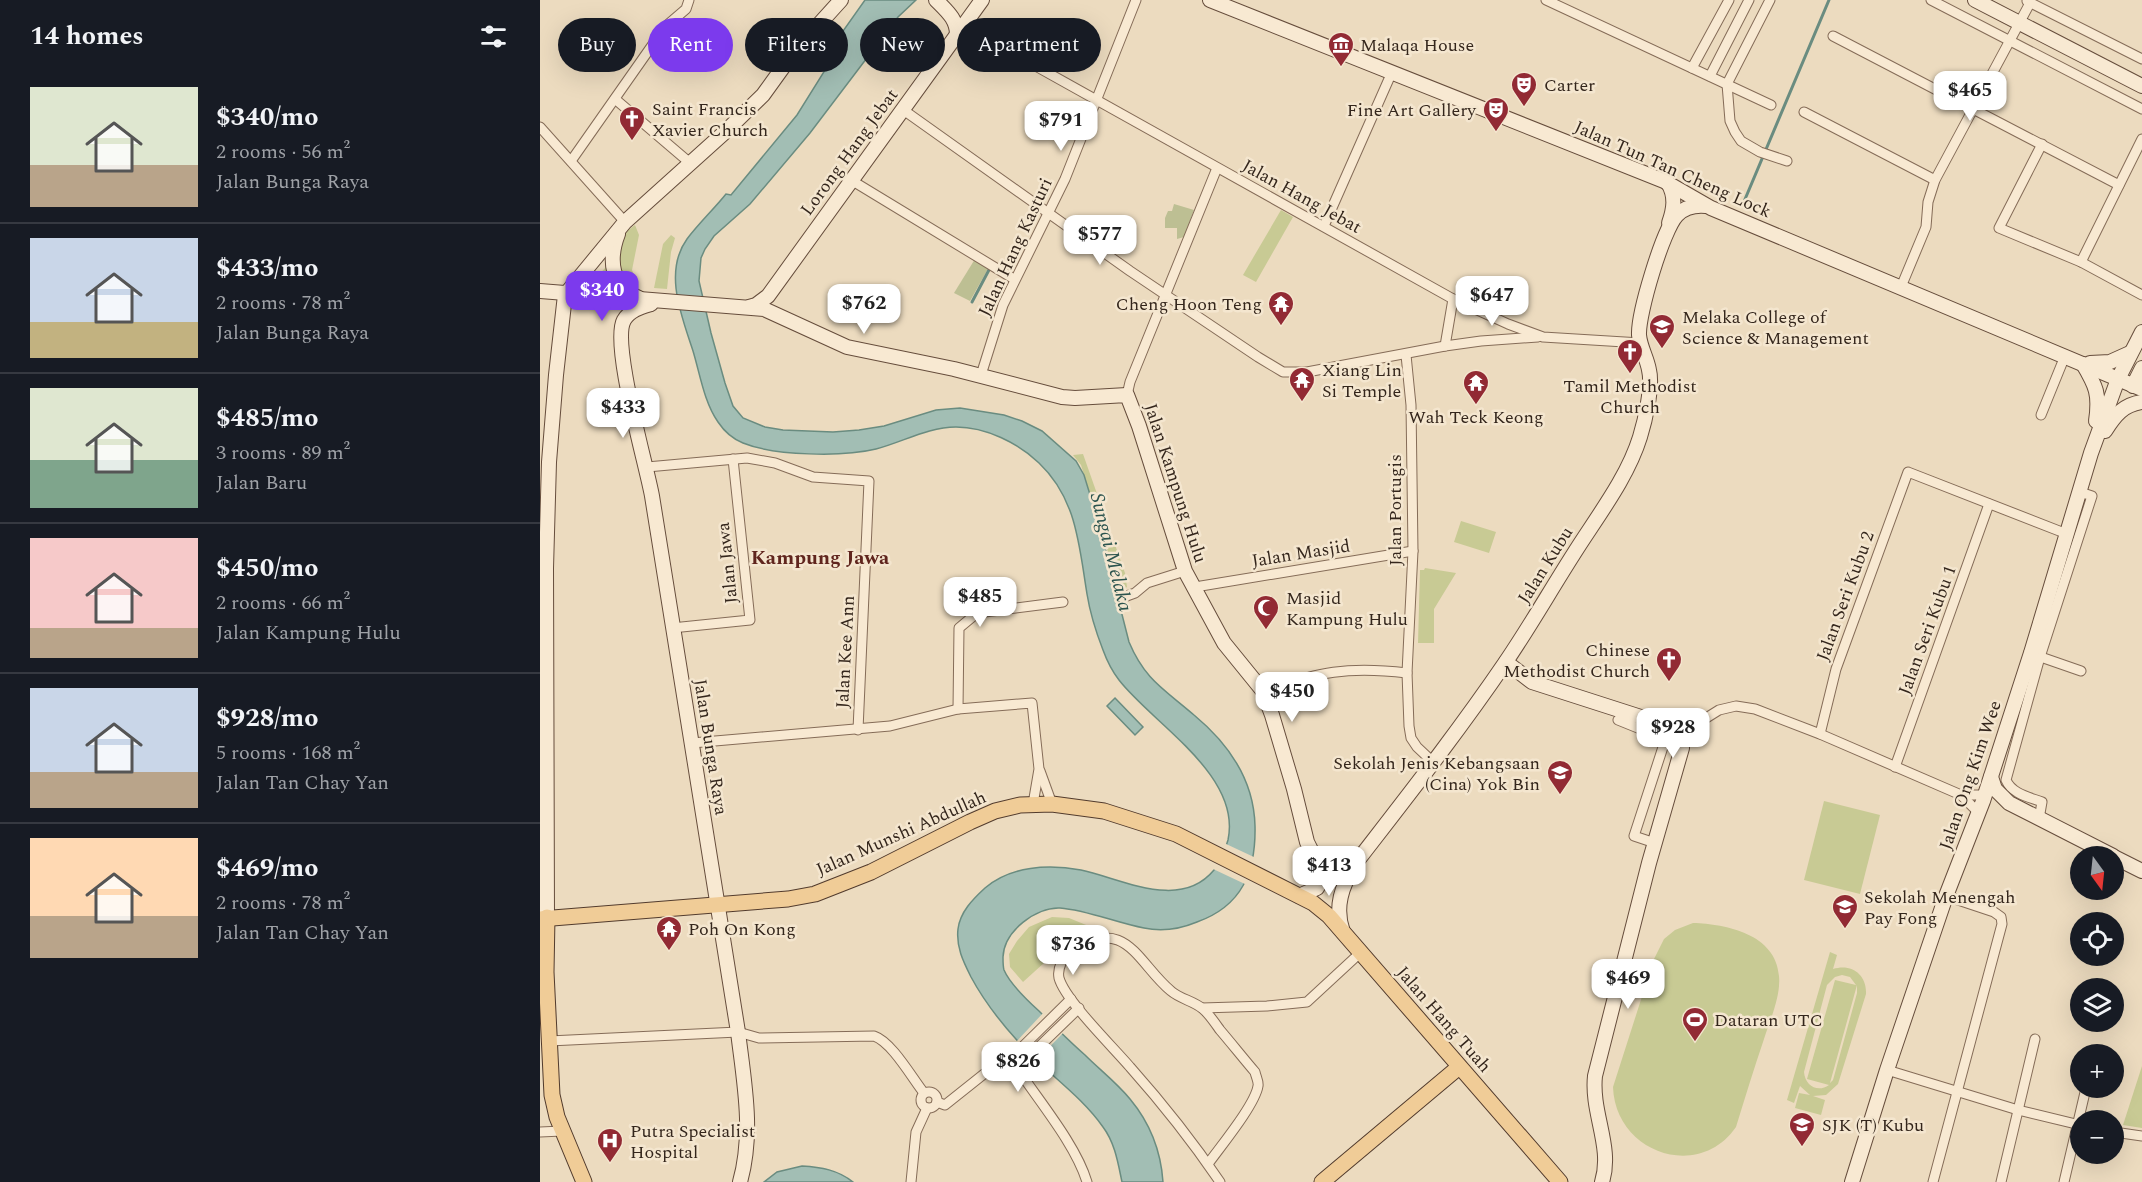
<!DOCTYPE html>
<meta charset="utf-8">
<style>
body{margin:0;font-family:Spectral,serif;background:#242831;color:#f1f3f6;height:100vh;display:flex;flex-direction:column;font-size:22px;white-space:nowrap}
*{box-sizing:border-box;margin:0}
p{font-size:20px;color:#9ea1a6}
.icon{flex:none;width:33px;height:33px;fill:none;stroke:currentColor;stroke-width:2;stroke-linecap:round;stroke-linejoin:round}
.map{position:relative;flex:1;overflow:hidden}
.panel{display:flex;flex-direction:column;background:#171b24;width:540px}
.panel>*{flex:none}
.hud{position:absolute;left:18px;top:18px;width:570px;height:54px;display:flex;gap:12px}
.needle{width:39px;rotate:165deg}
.fabs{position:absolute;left:1530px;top:846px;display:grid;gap:12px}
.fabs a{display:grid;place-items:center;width:54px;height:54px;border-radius:50%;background:#171b24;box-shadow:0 6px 24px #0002;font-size:30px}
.price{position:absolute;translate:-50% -51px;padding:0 14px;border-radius:12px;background:#fff;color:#222;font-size:20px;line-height:39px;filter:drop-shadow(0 2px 3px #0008)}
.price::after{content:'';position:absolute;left:50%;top:36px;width:18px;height:14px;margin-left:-9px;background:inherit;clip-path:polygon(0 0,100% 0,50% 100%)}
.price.current{background:#7c3aed;color:#fff}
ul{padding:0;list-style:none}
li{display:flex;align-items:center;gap:18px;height:150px;padding:0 30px}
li+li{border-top:2px solid #363941}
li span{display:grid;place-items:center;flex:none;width:168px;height:120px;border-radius:0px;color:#555}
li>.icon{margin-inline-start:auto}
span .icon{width:72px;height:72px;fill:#fffc;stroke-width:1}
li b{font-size:26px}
h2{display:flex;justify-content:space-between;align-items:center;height:72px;padding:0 30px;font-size:26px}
.tag{padding:0 21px;border-radius:27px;background:#171b24;box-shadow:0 6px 24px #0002;font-size:21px;line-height:54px}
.tag.current{background:#7c3aed;color:#fff}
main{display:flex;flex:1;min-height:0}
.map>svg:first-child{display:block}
.green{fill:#c8ca94;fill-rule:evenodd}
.cemetery{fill:#bdbf93}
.water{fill:#a2beb4;stroke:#6a8c80;stroke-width:1.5}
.pier{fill:#ecdbbf}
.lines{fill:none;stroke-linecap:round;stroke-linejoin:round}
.stream{stroke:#6a8c80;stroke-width:3}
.street-casing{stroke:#856c58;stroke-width:11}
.secondary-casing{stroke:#664d3c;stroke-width:16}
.primary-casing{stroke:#523b2d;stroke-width:17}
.street{stroke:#f8e9d2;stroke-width:9}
.secondary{stroke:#f8e9d2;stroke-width:14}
.primary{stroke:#f0cc97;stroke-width:15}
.labels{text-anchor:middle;stroke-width:5;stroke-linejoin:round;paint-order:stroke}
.poi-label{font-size:18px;fill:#34261c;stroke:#f4e6cf;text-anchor:start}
.street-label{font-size:18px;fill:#34261c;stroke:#f4e6cf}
.water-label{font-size:20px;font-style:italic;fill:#2c544e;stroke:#f4e6cf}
.neighbourhood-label{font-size:20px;font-weight:bold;fill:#60251d;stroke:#f4e6cf}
</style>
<main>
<section class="panel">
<h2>14 homes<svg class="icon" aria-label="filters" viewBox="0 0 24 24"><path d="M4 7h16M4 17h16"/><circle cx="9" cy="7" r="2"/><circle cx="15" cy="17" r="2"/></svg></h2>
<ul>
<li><span style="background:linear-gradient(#dfe7d0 65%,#b9a48a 0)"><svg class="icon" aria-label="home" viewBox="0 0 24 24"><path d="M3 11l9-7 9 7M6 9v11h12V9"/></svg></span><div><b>$340/mo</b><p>2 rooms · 56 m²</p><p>Jalan Bunga Raya</p></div></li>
<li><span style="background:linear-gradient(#c9d6e8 70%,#c2b280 0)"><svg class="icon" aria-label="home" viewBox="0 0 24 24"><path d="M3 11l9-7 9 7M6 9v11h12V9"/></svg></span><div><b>$433/mo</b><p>2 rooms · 78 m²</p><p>Jalan Bunga Raya</p></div></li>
<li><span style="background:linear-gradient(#dfe7d0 60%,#7fa58c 0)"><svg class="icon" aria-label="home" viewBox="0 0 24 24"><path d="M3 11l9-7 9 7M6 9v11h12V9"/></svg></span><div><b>$485/mo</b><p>3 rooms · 89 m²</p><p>Jalan Baru</p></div></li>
<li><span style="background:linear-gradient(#f6c9c9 75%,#b9a48a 0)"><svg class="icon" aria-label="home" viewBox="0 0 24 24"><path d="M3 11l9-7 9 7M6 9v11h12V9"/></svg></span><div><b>$450/mo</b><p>2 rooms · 66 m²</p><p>Jalan Kampung Hulu</p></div></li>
<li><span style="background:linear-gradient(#c9d6e8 70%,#b9a48a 0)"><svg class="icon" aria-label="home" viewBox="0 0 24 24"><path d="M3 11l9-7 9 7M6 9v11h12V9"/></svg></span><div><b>$928/mo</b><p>5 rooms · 168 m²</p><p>Jalan Tan Chay Yan</p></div></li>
<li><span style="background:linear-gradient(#ffd9b3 65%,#b9a48a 0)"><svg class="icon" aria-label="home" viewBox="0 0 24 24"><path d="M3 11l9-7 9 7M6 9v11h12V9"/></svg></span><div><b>$469/mo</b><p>2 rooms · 78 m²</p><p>Jalan Tan Chay Yan</p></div></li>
</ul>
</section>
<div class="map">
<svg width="1602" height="1182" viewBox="0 0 1602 1182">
<rect width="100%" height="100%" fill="#ecdbbf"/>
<g class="green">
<polygon points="741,210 753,217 716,282 703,275"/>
<polygon points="95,225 99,235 92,270 98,286 85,287 78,261 83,234"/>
<polygon points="131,235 135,238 131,252 127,289 114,288 123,244"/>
<polygon points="66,267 72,291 47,288"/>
<polygon points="543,454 585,573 587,587 580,591 541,465 533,455"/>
<polygon points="921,521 956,532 949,553 914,542"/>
<polygon points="885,568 916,573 894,609 894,643 878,643 880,570 884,570"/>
<polygon points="1284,801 1340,815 1320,894 1264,880"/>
<polygon points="512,917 529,918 551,927 515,953 483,982 470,967 469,954 477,941 489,927"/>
<path d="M1153,923C1186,924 1236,934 1239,976C1241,996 1230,1020 1224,1039C1214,1068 1205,1098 1196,1127C1158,1182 1075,1152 1073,1087L1114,959L1124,939L1135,930Z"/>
<path d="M1290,952L1297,955L1293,969C1312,963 1327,975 1326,994L1298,1084L1286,1095L1273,1096L1285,1100L1281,1115L1255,1108L1259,1093L1270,1095L1260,1086L1254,1103L1247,1100ZM1302,975L1310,977L1316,985L1295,980L1267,1079L1289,1085C1278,1093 1265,1086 1264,1072L1287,985L1295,977ZM1317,985V993L1293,1080L1290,1083Z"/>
<polygon points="1602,1066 1602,1128 1583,1125"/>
</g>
<g class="cemetery">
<polygon points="634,204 654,210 644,237 637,239 637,228 625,228 625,218 628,211 632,211"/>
<polygon points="435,259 449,267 430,301 414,293"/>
</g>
<g class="water">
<path d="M325,0H376L358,17L270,133L210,204L174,236L165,249L161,258L159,281L171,333L185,383L193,406L203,418L225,427L243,430L293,432L319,430L344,426L396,410L420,408L464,415L482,421L502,431L536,461L544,475L559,524L589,642C605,680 624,689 654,715C689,744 714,780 715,826C716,872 702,906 657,922C640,929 622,932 604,928C577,923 547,910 520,908C496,907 464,931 463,957C463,960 463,967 464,970C470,984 488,1001 499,1011C514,1026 529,1041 545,1055C560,1070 577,1083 590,1099C610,1123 621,1152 623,1182H582C578,1163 575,1143 563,1127C542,1097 511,1076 486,1050C465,1028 445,1003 431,977C423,961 416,947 418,929C420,912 433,899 445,888C471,866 508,864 541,870C583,879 640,911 674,870C680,861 685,851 688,840C702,775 612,723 579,680C572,671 567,661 563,650C556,632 550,613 547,594C539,546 537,499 499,463C478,443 446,427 416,427C388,427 363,442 336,449C303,457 235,456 203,443C193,439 184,431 178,422C164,402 160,374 153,351C142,317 123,272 147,239C159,223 174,209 186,194L191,195L257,115L287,67L303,31Z"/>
<polygon points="575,698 603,727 595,735 567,706"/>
<path d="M262,1166C281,1167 298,1170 313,1182H224L237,1172Z"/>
</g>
<g class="pier">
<polygon points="684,843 716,858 707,885 671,868 676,862"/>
<polygon points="504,1012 524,1032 495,1062 475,1043"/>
</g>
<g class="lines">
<g class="stream">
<polyline points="1203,204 1289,0"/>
<polyline points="432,302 450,268"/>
</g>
<defs>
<g id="street">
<polyline points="1006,0 1231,105"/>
<polyline points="1230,0 1187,84 1190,121 1195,132 1201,141 1220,152 1247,161"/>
<polyline points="1391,0 1602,109"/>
<polyline points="1487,1 1602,59"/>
<polyline points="424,26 913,299 968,324 1003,337 1101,343"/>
<polyline points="1293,36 1579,185"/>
<polyline points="1152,68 1189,0"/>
<polyline points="1170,76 1209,0"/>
<polyline points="75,99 150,163"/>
<polyline points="362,109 590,271 718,357 743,372 767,372 905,346 941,341 998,337"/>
<polyline points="1264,112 1395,180"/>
<polyline points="0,127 85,222"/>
<polyline points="1502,144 1459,228 1541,262 1602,295"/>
<polyline points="31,161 125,27 146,9 149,0"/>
<polyline points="311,180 474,279"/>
<polyline points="784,226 852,72"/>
<polyline points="1541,262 1602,139"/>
<polyline points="1361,287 1386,227 1388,202 1395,180 1490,3"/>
<polyline points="905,346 913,299"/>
<polyline points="866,355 871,405 873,551 867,673 869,726 871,738 877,747 894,763"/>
<polyline points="441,375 463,305 525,179 596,0"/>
<polyline points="587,395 590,382 677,168"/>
<polyline points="1501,415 1525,356"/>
<polyline points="107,467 207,458 235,463 273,477 329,481 318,730"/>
<polyline points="655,587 873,551"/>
<polyline points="584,597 595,593 607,583 645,571"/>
<polyline points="132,628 210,620 193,459"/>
<polyline points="1495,655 1541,671"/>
<path d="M723,691C779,672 807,666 867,673"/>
<polyline points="418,709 419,628 437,613 523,602"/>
<polyline points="1078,720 1120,737 1124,744 1094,836 1115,843"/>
<polyline points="1280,734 1296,669 1368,472 1527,534"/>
<polyline points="1139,735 1179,710 1196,706 1215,709 1280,734 1421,795 1439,813"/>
<polyline points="152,743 350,726 418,709 492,703 499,769 493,804"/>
<polyline points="1355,767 1449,504"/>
<polyline points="500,771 512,804"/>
<polyline points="1421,795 1445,795"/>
<path d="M1499,819L1502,802C1489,797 1472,794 1466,780L1500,657L1552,496L1540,492"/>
<polyline points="662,1008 727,1006 767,1002 820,953"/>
<path d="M9,1041L198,1032L219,1038L334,1036C352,1042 372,1078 384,1093"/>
<polyline points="468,1061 531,999"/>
<polyline points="477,1068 539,1008"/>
<polyline points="1347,1070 1478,1110 1540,1125"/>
<circle cx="389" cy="1100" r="8"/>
<path d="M397,1102L405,1105L459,1062L468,1061L477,1068C499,1101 536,1145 547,1182"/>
<polyline points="0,1132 22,1131"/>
<polyline points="1574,1132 1602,1136"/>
<path d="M668,1164C680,1147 715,1105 718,1086C719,1082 716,1077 715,1072C703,1058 692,1044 680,1030C675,1023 669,1014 663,1009C654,1001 640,999 631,991C598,964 586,914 532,951C523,956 517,968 519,978C525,1000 573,1047 590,1067C622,1103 653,1142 680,1182"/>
<polyline points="371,1182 376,1132 387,1108"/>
<polyline points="1393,1182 1462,924 1461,917 1454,912 1406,896"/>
<polyline points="1461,1182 1495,1039"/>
<polyline points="1524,1182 1546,1088"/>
</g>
<g id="secondary">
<path d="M396,0C407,11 418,20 417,37"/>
<polyline points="670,0 1124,181 1171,208 1602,389"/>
<polyline points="1435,0 1602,86"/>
<path d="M1128,183C1136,196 1134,209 1129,223"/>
<path d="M78,234C68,260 71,287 99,298"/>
<polyline points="0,291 224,309 307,347 414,369 522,397 535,398 587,395 599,426 645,571 684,643 723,691 732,715 754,789 767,842 782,872 782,879 777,888 759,896"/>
<polyline points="25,295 85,222 185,132 223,95 254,52 301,0"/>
<path d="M111,304C101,307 90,310 84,320C71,343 106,463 112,496L198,1032C204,1082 214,1132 200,1182"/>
<polyline points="209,307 216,305 228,296 442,0"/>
<polyline points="1550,363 1570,362 1590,353"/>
<path d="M1543,364C1556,386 1560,394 1556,421"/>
<polyline points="1593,386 1602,368"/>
<path d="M1565,431C1575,415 1583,405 1602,402"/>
<path d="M966,662L992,682L1132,727L1139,735L1142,748L1109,863L1055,1076C1051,1113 1073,1147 1062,1182"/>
<polyline points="1451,777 1455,789 1469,803 1573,856"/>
<polyline points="1574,857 1602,871"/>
<polyline points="782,872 800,870 815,864"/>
<polyline points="7,917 6,568 9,462 16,375 25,295"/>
<path d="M803,932C794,907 802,886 815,864C866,798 918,732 965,663C989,628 1010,591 1033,555C1056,518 1087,479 1100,437C1105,421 1113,386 1109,370C1107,358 1100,347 1099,335C1098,314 1123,229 1137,215C1145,207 1156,205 1166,206"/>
<polyline points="1312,1182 1347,1070 1406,896 1443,801 1491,653 1551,453 1578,379 1602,332"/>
</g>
<g id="primary">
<polyline points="7,917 6,972 12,1095 17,1117 44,1182"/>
<polyline points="0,919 248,899 275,894 331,872 430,822 455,811 480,805 512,804 564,811 636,834 773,903 789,916 1020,1182"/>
<polyline points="782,1182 919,1067"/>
</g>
</defs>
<use href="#street" class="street-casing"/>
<use href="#secondary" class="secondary-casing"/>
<use href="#primary" class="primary-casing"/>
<use href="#street" class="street"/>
<use href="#secondary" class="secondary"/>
<use href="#primary" class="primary"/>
</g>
<defs>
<symbol id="museum-pin" viewBox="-11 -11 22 30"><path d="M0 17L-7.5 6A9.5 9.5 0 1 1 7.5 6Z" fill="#922a34" stroke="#f4e6cf"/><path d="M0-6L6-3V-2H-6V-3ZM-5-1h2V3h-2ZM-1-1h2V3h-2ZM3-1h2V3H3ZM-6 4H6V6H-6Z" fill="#fff"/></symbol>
<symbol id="theatre-pin" viewBox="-11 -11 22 30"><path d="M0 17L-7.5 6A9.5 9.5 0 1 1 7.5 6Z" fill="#922a34" stroke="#f4e6cf"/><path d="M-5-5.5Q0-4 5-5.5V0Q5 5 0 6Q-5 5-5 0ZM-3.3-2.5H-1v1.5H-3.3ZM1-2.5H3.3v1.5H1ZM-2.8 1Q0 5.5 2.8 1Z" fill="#fff"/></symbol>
<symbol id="church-pin" viewBox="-11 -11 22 30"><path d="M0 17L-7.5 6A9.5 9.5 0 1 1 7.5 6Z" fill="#922a34" stroke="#f4e6cf"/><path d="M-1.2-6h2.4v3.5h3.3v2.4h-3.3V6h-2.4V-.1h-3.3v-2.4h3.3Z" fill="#fff"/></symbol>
<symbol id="temple-pin" viewBox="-11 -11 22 30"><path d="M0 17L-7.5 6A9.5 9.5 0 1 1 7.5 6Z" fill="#922a34" stroke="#f4e6cf"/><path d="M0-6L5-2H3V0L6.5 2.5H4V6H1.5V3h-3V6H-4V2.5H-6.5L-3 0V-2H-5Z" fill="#fff"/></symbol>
<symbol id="university-pin" viewBox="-11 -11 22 30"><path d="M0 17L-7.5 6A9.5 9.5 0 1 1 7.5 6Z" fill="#922a34" stroke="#f4e6cf"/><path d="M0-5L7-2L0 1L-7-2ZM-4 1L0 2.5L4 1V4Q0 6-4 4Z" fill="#fff"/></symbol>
<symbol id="mosque-pin" viewBox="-11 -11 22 30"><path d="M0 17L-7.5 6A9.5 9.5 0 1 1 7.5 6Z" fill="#922a34" stroke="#f4e6cf"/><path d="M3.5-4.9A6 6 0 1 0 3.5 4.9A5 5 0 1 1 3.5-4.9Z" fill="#fff"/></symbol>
<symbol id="school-pin" viewBox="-11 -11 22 30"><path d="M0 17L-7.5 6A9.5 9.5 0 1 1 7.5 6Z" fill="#922a34" stroke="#f4e6cf"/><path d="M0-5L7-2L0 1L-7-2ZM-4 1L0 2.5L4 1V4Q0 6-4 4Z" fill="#fff"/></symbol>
<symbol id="stadium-pin" viewBox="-11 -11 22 30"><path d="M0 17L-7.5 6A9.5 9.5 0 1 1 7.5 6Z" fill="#922a34" stroke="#f4e6cf"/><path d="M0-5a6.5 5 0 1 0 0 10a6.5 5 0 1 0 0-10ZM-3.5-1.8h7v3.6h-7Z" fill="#fff"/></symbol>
<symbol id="hospital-pin" viewBox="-11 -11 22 30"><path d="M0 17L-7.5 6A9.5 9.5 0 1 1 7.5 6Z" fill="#922a34" stroke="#f4e6cf"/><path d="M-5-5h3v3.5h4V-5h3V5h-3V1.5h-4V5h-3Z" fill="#fff"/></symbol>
</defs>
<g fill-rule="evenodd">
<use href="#museum-pin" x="786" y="30" width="30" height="40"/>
<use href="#theatre-pin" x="969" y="70" width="30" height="40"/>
<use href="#theatre-pin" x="941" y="95" width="30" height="40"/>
<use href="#church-pin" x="77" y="104" width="30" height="40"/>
<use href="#temple-pin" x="726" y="289" width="30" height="40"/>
<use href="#university-pin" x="1107" y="312" width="30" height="40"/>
<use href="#church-pin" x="1075" y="337" width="30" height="40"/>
<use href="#temple-pin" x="747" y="365" width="30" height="40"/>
<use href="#temple-pin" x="921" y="368" width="30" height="40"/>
<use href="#mosque-pin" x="711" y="593" width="30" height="40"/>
<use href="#church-pin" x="1114" y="645" width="30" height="40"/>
<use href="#school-pin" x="1005" y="758" width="30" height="40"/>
<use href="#school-pin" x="1290" y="892" width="30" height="40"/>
<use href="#temple-pin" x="114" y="914" width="30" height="40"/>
<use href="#stadium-pin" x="1140" y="1005" width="30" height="40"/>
<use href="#school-pin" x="1247" y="1110" width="30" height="40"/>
<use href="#hospital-pin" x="55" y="1126" width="30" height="40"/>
</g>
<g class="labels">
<g class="poi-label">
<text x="820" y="51">Malaqa House</text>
<text x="1004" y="91">Carter</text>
<text x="112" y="115">Saint Francis<tspan x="112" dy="21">Xavier Church</tspan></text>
<text x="936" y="116" text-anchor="end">Fine Art Gallery</text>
<text x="722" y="310" text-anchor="end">Cheng Hoon Teng</text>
<text x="1142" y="323">Melaka College of<tspan x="1142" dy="21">Science &amp; Management</tspan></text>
<text x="782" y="376">Xiang Lin<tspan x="782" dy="21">Si Temple</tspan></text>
<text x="1090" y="392" text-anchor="middle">Tamil Methodist<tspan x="1090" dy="21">Church</tspan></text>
<text x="936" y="423" text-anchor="middle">Wah Teck Keong</text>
<text x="746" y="604">Masjid<tspan x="746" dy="21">Kampung Hulu</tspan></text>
<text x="1110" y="656" text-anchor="end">Chinese<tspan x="1110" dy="21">Methodist Church</tspan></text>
<text x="1000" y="769" text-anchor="end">Sekolah Jenis Kebangsaan<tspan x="1000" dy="21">(Cina) Yok Bin</tspan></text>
<text x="1324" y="903">Sekolah Menengah<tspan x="1324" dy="21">Pay Fong</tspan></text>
<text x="148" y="935">Poh On Kong</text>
<text x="1174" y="1026">Dataran UTC</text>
<text x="1282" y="1131">SJK (T) Kubu</text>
<text x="90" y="1137">Putra Specialist<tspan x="90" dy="21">Hospital</tspan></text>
</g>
<g class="street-label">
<text transform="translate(309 152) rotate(-54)" y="6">Lorong Hang Jebat</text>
<text transform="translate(1133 169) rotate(24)" y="6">Jalan Tun Tan Cheng Lock</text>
<text transform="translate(762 196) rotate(29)" y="6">Jalan Hang Jebat</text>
<text transform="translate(475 247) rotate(-65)" y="6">Jalan Hang Kasturi</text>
<text transform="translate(636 483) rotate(72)" y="6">Jalan Kampung Hulu</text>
<text transform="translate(855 510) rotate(-90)" y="6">Jalan Portugis</text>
<text transform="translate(761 553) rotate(-9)" y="6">Jalan Masjid</text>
<text transform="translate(187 563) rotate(-96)" y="6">Jalan Jawa</text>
<text transform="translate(1005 565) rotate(-58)" y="6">Jalan Kubu</text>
<text transform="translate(1305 596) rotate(-70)" y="6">Jalan Seri Kubu 2</text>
<text transform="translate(1387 630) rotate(-70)" y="6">Jalan Seri Kubu 1</text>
<text transform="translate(305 652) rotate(-87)" y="6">Jalan Kee Ann</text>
<text transform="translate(171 747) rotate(81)" y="6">Jalan Bunga Raya</text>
<text transform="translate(1430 775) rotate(-71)" y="6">Jalan Ong Kim Wee</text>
<text transform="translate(361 833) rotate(-24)" y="6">Jalan Munshi Abdullah</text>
<text transform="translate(904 1019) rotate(49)" y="6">Jalan Hang Tuah</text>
</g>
<g class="water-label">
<text transform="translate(572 552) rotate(76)" y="7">Sungai Melaka</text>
</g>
<g class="neighbourhood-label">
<text x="280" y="564">Kampung Jawa</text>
</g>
</g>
</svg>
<div class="fabs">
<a><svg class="needle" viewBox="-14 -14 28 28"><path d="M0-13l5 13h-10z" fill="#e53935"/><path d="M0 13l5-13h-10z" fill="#9ea1a6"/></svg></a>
<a><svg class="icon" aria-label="locate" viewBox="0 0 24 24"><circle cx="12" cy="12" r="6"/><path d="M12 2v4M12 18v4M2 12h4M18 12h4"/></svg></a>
<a><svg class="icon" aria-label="layers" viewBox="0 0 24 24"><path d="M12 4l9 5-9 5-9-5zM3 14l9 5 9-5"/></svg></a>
<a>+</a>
<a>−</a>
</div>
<b class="price" style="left:1430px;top:122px">$465</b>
<b class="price" style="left:521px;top:152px">$791</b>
<b class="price" style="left:560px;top:266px">$577</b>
<b class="price current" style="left:62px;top:322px">$340</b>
<b class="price" style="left:952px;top:327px">$647</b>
<b class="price" style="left:324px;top:335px">$762</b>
<b class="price" style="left:83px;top:439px">$433</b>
<b class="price" style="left:440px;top:628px">$485</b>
<b class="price" style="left:752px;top:723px">$450</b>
<b class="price" style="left:1133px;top:759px">$928</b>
<b class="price" style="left:789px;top:897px">$413</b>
<b class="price" style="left:533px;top:976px">$736</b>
<b class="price" style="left:1088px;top:1010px">$469</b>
<b class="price" style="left:478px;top:1093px">$826</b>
<div class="hud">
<a class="tag">Buy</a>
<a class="tag current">Rent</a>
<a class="tag">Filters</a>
<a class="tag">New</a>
<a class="tag">Apartment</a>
</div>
</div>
</main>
